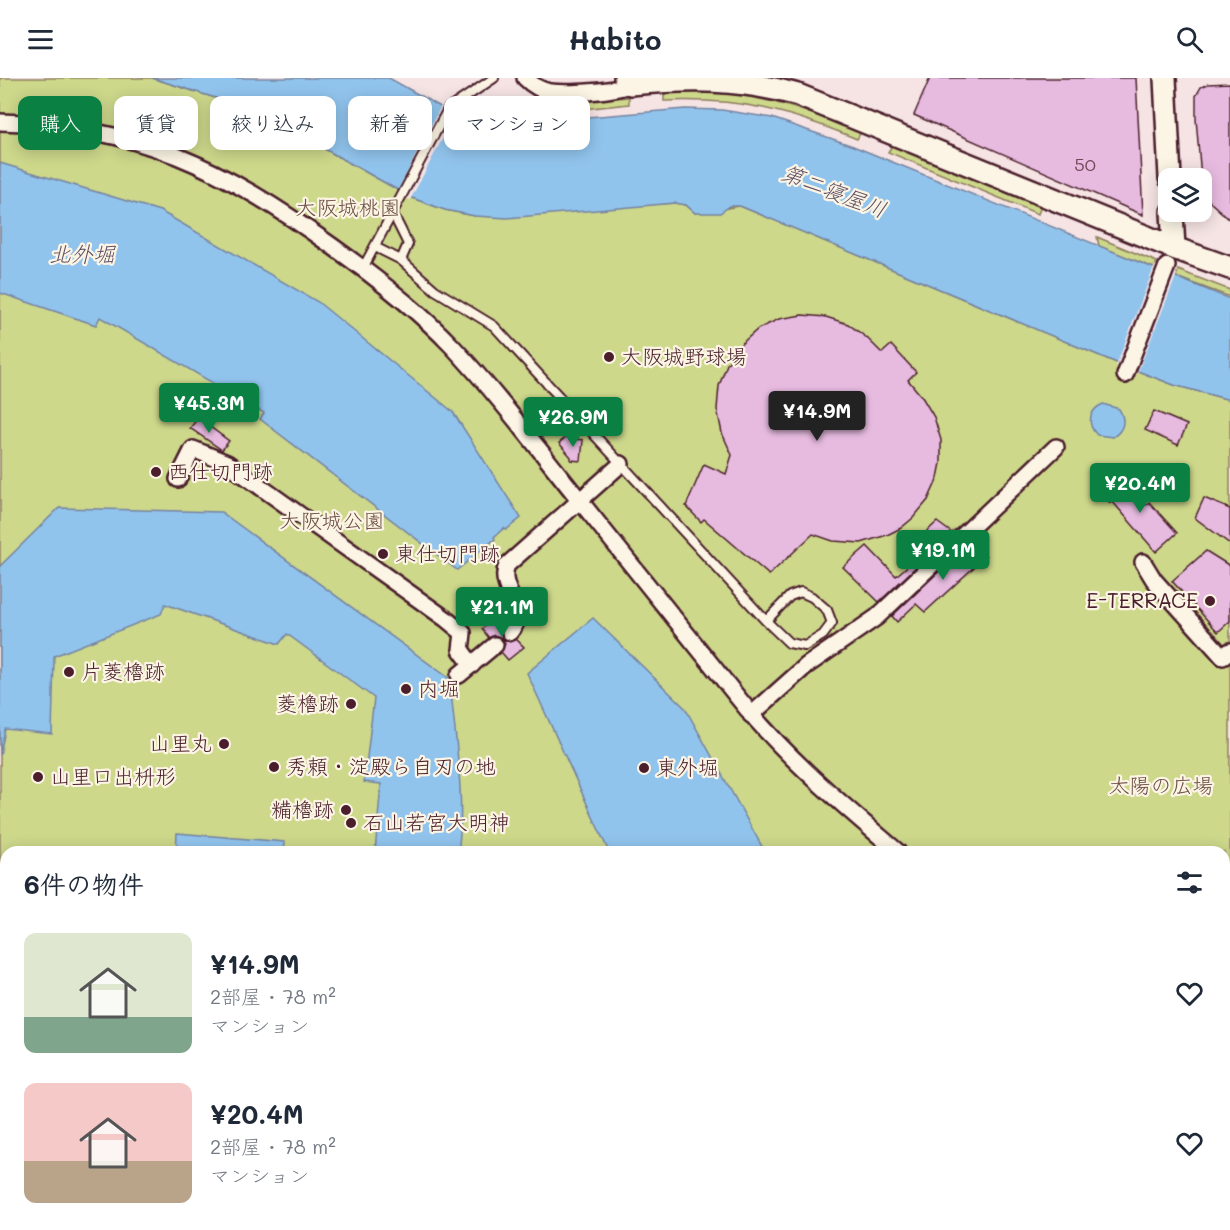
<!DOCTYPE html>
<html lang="ja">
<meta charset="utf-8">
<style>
body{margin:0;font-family:Mali,"Klee One",sans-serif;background:#f2f2f3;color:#1f2937;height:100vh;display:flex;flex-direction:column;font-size:22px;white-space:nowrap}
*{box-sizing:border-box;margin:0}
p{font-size:20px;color:#747a83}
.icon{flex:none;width:33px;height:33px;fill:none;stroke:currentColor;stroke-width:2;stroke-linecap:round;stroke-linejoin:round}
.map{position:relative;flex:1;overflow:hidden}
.details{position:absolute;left:0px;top:768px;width:1230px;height:384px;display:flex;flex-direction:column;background:#fff;border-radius:18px 18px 0 0;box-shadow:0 3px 15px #0003}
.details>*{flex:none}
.banner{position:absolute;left:18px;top:18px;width:600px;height:54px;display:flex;gap:12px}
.controls{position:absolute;left:1158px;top:90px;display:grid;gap:12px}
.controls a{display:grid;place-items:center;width:54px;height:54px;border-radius:12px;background:#fff;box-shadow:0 3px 15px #0003;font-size:30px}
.price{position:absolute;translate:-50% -51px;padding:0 14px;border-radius:6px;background:#0b8043;color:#fff;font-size:20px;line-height:39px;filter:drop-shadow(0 2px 3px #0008)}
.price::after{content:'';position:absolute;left:50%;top:36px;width:18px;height:14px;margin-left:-9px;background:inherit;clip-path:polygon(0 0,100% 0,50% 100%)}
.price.selected{background:#222;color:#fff}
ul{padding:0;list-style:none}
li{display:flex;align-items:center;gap:18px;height:150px;padding:0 24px}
li span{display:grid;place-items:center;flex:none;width:168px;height:120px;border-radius:12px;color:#555}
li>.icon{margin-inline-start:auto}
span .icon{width:72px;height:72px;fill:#fffc;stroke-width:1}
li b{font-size:26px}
h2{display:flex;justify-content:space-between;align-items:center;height:72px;padding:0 24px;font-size:26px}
.chip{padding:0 21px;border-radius:12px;background:#fff;box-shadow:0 3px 15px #0003;font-size:21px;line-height:54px}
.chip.selected{background:#0b8043;color:#fff}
header{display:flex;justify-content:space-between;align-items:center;height:78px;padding:0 24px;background:#fff;font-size:27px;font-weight:700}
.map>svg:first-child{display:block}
.green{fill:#cdd88b;stroke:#8c7c5b;stroke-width:1.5;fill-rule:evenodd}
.water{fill:#91c4ed;stroke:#75829f;stroke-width:1.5}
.pier{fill:#f6e4e4}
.building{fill:#e7bbe0;stroke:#4a1f2b;stroke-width:1.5}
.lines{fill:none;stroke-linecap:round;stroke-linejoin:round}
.lane-casing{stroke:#4a1f2b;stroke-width:12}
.street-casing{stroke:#4a1f2b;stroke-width:20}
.secondary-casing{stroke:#4a1f2b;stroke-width:26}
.lane{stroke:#fcf5e5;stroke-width:8}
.street{stroke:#fcf5e5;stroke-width:15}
.secondary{stroke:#fcf5e5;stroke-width:21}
.poi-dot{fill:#4a1f2b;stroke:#fcf5e5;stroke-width:2}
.labels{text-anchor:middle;stroke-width:4.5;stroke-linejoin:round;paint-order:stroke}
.number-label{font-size:18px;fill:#714658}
.park-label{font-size:21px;fill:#6b4d43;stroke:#fcf5e5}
.poi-label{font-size:21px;fill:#4a1f2b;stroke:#fcf5e5;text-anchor:start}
.water-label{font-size:22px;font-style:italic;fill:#5f5165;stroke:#fcf5e5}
</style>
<header><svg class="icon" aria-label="menu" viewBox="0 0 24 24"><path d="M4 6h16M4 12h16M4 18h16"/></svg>Habito<svg class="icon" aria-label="search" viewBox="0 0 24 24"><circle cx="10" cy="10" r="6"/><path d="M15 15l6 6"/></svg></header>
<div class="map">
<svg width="1230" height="1152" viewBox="0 0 1230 1152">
<rect width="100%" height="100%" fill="#f6e4e4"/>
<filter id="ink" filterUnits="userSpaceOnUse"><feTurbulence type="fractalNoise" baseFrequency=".0167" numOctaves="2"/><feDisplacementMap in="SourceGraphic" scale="12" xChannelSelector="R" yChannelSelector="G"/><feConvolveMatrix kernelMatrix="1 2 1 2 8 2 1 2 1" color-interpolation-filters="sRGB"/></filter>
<g filter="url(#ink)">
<g class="green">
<path d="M0,0H152L257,33L412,120L445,132L475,138L675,125L686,127L695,135L740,128L1117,285L1174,307L1230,322V1152H0ZM6,774H1224V1146H6Z"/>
<path d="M680,12C752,14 796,28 861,54L857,61C786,32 742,20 664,23V14Z"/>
<polygon points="629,19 629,26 564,33 563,24"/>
<polygon points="893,66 1041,128 1038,136 888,74"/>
<polygon points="1097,159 1157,184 1154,190 1099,168"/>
<polygon points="1178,192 1230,212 1230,219 1176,199"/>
</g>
<g class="water">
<polygon points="152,0 389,0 455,37 500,46 685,31 722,32 772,40 853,68 1230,221 1230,322 1174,307 1117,285 740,128 730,128 720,135 695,135 686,127 675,125 507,140 475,138 445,132 412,120 257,33"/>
<polygon points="0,85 160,133 318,224 453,334 521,440 506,452 504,450 494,459 495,461 457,492 260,341 264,335 100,239 96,247 0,215"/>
<path d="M1103,326L1119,331C1126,342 1124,352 1113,359L1097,357C1086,346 1089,332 1103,326Z"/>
<path d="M59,430L221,434L450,601C454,654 466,722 458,774H375L381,706L364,704L374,620L287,556L279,566L165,526L161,536L54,578L52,656L5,651L0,677V488Z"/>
<polygon points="593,540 685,630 765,774 609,774 527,595"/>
<polygon points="177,755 285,764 284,774 176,774"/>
<polygon points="322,1146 400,1146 399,1152 321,1152"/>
<polygon points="802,1146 939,1146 940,1152 804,1151"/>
</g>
<g class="pier">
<polygon points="442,26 459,35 455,37 410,122 397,114"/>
<polygon points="1155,187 1177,196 1137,296 1116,288"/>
</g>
<g class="building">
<polygon points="930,0 1136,0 1143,137 914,37"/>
<polygon points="1230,5 1230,142 1210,124 1202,111 1196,41 1196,18 1201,9 1208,6"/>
<polygon points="802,237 826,239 848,246 867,260 882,275 891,267 916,294 908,302 922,319 934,339 941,362 941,385 938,400 928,422 913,440 901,450 887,457 861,465 833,463 813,456 769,497 704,441 701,444 686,428 704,386 726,396 732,377 722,355 717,331 719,308 727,286 740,267 758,251 779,241"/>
<polygon points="1154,333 1187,347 1178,367 1145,352"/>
<polygon points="198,340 229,363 222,372 190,350"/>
<polygon points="570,356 574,361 583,362 581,383 571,382 571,379 559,365"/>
<polygon points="1119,398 1146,427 1149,424 1177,455 1156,474 1112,423 1110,425 1101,415"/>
<polygon points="1204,420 1230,431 1230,466 1195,440"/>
<polygon points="937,444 952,455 879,524 843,489 867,468 896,498 936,463 926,454"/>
<polygon points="968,466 986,478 925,534 916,526 897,544 892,538"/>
<polygon points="1206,473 1230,488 1230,543 1218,554 1172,503"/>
<polygon points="496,538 503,546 500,554 504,562 510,564 516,561 524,569 508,582 501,574 505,566 502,560 494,557 489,560 482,551"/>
</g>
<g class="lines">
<defs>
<g id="lane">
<polyline points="393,136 408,166 401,182"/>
<polyline points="375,169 401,182 435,212 494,248 766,543 789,565 805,568 823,557 832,545 827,532 812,519 801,514 790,518 766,543"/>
<polyline points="363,190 448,31 494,0"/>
</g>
<g id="street">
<path d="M525,0C532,7 540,12 550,14C566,16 616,14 630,6L622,0"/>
<path d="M0,44C137,47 223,90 332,168C374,198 417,231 452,268C497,316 536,368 577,419C631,486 685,554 739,621C785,679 842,726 898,774"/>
<polyline points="1125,297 1167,188"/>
<polyline points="178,401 193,371 227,385 446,541 463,555 461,572 472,587"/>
<polyline points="1143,484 1154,502 1223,579 1230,573"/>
<path d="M510,554C531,532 496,511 507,487L621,386"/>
<polyline points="459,597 495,567"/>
<polyline points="751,637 806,588 877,539 1056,369"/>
<polyline points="1224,1036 1230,1041"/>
<polyline points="1224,1136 1230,1119"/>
<polyline points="1129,1146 1131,1152"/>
<polyline points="999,1147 1002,1152"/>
<polyline points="1218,1152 1230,1145"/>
</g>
<g id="secondary">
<polyline points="1165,0 1170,100"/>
<path d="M630,6C690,1 739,0 798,17L1174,170L1230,190"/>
<polyline points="1172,134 1174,170"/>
</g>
</defs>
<use href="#lane" class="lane-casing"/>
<use href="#street" class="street-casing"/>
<use href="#secondary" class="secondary-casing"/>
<use href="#lane" class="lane"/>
<use href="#street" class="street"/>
<use href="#secondary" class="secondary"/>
</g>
</g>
<g class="poi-dot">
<circle cx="609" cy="279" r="6"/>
<circle cx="156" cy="394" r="6"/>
<circle cx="383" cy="476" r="6"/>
<circle cx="1210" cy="523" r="6"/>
<circle cx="69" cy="594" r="6"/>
<circle cx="406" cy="611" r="6"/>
<circle cx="351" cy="626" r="6"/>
<circle cx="224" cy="666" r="6"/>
<circle cx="274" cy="689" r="6"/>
<circle cx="644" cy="690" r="6"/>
<circle cx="38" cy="699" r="6"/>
<circle cx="346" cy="732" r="6"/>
<circle cx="351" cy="745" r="6"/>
</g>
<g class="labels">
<g class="number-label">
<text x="1085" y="93">50</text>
</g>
<g class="park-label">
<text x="348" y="137">大阪城桃園</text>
<text x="332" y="450">大阪城公園</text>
<text x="1161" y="715">太陽の広場</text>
</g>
<g class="poi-label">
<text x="621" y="286">大阪城野球場</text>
<text x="168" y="401">西仕切門跡</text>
<text x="395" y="483">東仕切門跡</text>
<text x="1198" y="530" text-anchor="end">E-TERRACE</text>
<text x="81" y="601">片菱櫓跡</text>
<text x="418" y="618">内堀</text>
<text x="339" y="633" text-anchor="end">菱櫓跡</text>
<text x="212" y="673" text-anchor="end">山里丸</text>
<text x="286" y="696">秀頼・淀殿ら自刃の地</text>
<text x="656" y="697">東外堀</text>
<text x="50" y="706">山里口出枡形</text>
<text x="334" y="739" text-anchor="end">糒櫓跡</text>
<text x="363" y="752">石山若宮大明神</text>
</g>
<g class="water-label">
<text transform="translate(834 113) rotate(21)" y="8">第二寝屋川</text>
<text x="82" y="184">北外堀</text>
</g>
</g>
</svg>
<div class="controls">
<a><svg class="icon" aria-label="layers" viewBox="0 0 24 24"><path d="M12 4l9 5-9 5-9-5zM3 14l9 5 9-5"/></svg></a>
</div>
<b class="price" style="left:209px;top:356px">¥45.3M</b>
<b class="price selected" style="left:817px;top:364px">¥14.9M</b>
<b class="price" style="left:573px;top:370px">¥26.9M</b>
<b class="price" style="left:1140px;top:436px">¥20.4M</b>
<b class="price" style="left:943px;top:503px">¥19.1M</b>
<b class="price" style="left:502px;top:560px">¥21.1M</b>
<div class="banner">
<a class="chip selected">購入</a>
<a class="chip">賃貸</a>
<a class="chip">絞り込み</a>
<a class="chip">新着</a>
<a class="chip">マンション</a>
</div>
<section class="details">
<h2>6件の物件<svg class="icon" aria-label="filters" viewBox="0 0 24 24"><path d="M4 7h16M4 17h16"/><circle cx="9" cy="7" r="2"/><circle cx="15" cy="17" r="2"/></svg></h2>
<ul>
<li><span style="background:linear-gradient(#dfe7d0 70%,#7fa58c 0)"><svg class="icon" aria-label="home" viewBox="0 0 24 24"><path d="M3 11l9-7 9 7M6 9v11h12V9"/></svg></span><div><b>¥14.9M</b><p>2部屋 · 78 m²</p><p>マンション</p></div><svg class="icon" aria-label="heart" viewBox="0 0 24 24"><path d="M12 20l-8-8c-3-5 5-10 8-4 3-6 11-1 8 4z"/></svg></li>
<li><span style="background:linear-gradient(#f6c9c9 65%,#b9a48a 0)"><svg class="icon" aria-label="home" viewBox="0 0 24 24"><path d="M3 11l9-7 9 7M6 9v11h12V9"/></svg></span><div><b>¥20.4M</b><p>2部屋 · 78 m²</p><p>マンション</p></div><svg class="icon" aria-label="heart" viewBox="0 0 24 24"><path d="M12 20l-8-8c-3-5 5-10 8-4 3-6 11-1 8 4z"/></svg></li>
</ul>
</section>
</div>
